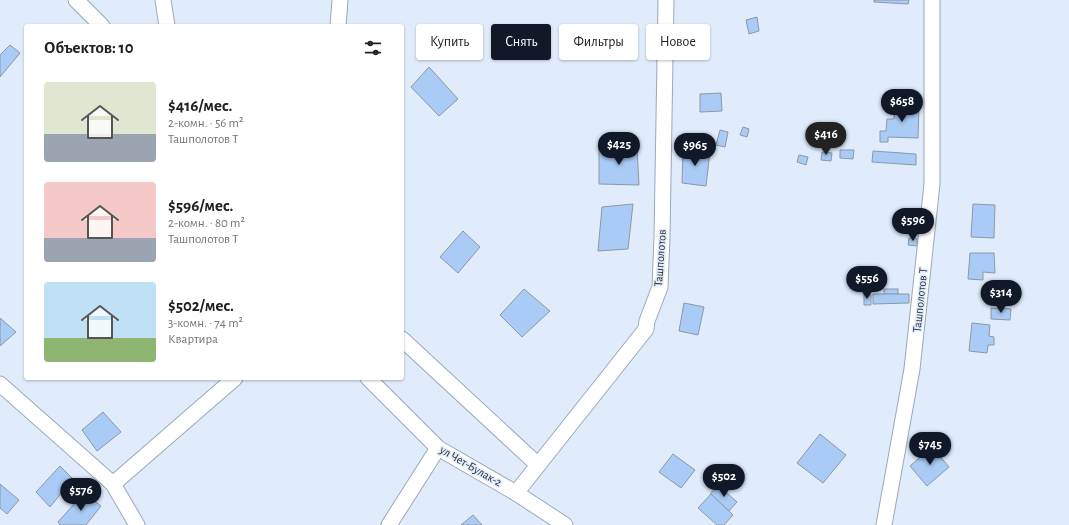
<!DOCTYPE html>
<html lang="ru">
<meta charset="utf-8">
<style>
body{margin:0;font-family:"Alegreya Sans",sans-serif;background:#f6f6f6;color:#202124;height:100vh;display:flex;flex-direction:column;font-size:15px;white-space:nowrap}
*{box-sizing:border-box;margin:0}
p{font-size:13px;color:#757577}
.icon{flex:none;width:22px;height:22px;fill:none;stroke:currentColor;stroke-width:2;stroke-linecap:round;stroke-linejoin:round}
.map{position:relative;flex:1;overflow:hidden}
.panel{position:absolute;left:24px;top:24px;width:380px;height:356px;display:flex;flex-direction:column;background:#fff;border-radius:4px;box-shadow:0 1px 3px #0004}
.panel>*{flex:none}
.banner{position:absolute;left:416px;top:24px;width:380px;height:36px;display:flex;gap:8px}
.price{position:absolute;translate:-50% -34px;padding:0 9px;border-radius:14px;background:#111827;color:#fff;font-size:13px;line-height:26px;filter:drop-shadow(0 1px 2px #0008)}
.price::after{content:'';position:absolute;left:50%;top:24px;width:12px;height:9px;margin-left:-6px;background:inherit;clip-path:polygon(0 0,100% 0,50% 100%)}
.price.current{background:#222;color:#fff}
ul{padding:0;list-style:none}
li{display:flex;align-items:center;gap:12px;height:100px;padding:0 20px}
li span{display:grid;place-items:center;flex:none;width:112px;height:80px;border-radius:4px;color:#555}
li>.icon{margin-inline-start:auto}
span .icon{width:48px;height:48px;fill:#fffc;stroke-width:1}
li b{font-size:17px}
h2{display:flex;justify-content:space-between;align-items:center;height:48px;padding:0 20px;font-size:17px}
.chip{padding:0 14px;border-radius:4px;background:#fff;box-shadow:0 1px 3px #0004;font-size:14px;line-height:36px}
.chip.current{background:#111827;color:#fff}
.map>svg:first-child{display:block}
.building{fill:#a9cbf5;stroke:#8d98a6}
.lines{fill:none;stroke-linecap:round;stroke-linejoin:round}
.street-casing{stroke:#9da8b7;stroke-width:17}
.street{stroke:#fff;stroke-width:15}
.labels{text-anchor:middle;stroke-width:3;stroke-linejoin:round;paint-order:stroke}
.street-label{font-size:12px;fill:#2a2f35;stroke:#e0ecfb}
</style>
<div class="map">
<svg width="1069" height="525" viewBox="0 0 1069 525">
<rect width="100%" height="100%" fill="#e0ecfb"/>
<g class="building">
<polygon points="874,0 909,0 908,4 874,2"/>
<polygon points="757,17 759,31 749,34 746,20"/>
<polygon points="10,45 20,53 0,77 0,55"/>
<polygon points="429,67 458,99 439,116 411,87"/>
<polygon points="721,93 722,111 700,112 700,94"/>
<polygon points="895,104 919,105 918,138 888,137 888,142 880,142 880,131 886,131 887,119 894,119"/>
<polygon points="743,127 749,129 747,137 740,135"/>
<polygon points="720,130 728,132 725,147 716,145"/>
<polygon points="599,148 637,148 639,185 599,184"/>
<polygon points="840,150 854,150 853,159 840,158"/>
<polygon points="683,151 710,151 706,186 682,183"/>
<polygon points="873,151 916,154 916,165 872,162"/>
<polygon points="822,152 832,153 831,161 821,160"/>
<polygon points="799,155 808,157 806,165 797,162"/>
<polygon points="633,204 628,249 598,251 602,207"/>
<polygon points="973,204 995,205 994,238 971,237"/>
<polygon points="463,231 480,247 458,273 440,257"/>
<polygon points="909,238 917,239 917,246 908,245"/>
<polygon points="970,253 994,253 995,273 983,272 983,280 968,279"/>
<polygon points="524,289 550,311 522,337 500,315"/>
<rect x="884" y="289" width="14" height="5"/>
<polygon points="864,294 871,295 871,305 864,305"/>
<polygon points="873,294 909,294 909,303 873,304"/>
<polygon points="684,303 704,307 698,335 679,331"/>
<polygon points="991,308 1011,309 1010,320 991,319"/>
<polygon points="0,318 16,332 0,346"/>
<polygon points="972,323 990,325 989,336 994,337 994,345 988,345 987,353 969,351"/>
<polygon points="103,412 121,432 97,451 82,430"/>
<polygon points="820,434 846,455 823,483 797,463"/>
<polygon points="932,447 949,467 927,486 910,466"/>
<polygon points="673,454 695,470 681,488 659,472"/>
<polygon points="60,466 73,479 50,507 36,492"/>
<polygon points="0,484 19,500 7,514 0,508"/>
<polygon points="718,485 737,502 729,511 710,494"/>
<polygon points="84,493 101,506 86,525 60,525 58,522"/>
<polygon points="711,494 733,515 724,525 717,525 698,508"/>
<polygon points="473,515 482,525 461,525"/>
</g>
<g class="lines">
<defs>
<g id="street">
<polyline points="76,0 102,26"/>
<polyline points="163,0 167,26"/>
<polyline points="338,26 340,0"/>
<polyline points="402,339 538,465"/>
<polyline points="368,378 438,448 516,493 565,525"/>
<polyline points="0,384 113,484"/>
<polyline points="516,493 646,329 647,321 660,287 662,237 666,0"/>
<polyline points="137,525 113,484 235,378"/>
<polyline points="389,525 438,448"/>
<polyline points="884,525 912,369 932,184 932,0"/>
</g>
</defs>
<use href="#street" class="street-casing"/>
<use href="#street" class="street"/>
</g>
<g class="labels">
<g class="street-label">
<text transform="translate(660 258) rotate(-86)" y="4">Ташполотов</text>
<text transform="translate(920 300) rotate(-84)" y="4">Ташполотов Т</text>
<text transform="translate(471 466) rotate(30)" y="4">ул Чет-Булак-2</text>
</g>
</g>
</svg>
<b class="price" style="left:902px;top:123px">$658</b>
<b class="price current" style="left:826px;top:156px">$416</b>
<b class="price" style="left:619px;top:166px">$425</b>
<b class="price" style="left:695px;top:167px">$965</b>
<b class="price" style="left:913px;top:242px">$596</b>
<b class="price" style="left:867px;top:300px">$556</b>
<b class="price" style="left:1001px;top:314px">$314</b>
<b class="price" style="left:930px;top:466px">$745</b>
<b class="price" style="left:724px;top:498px">$502</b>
<b class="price" style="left:81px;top:512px">$576</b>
<div class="banner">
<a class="chip">Купить</a>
<a class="chip current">Снять</a>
<a class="chip">Фильтры</a>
<a class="chip">Новое</a>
</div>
<section class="panel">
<h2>Объектов: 10<svg class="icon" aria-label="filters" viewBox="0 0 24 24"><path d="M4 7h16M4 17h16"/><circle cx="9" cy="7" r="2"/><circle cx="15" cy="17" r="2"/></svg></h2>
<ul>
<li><span style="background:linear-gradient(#dfe7d0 65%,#9aa5b1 0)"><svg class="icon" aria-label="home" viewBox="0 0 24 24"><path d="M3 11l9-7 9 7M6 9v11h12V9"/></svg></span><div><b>$416/мес.</b><p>2-комн. · 56 m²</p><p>Ташполотов Т</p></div></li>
<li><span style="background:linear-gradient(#f6c9c9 70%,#9aa5b1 0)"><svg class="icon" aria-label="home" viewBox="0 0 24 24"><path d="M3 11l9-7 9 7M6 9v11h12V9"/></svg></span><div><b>$596/мес.</b><p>2-комн. · 80 m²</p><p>Ташполотов Т</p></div></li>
<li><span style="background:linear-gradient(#bfe0f5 70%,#8fb573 0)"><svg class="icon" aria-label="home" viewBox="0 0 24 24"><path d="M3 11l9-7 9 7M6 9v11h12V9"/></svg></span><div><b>$502/мес.</b><p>3-комн. · 74 m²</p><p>Квартира</p></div></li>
</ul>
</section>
</div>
